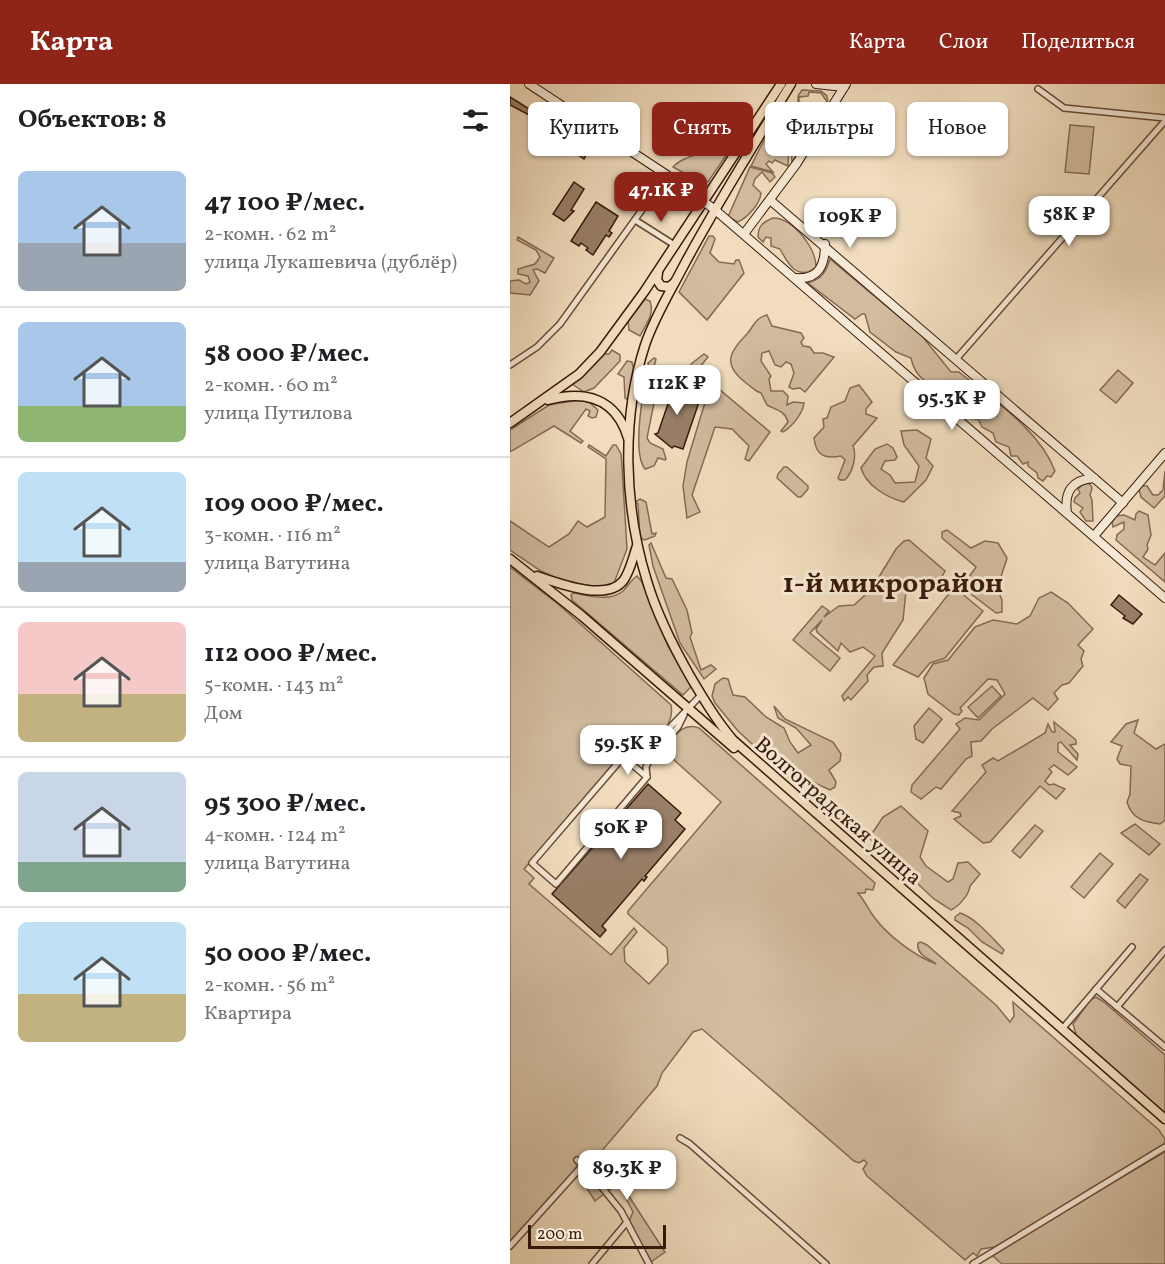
<!DOCTYPE html>
<html lang="ru">
<meta charset="utf-8">
<style>
body{margin:0;font-family:Vollkorn,serif;background:#f2f2f2;color:#202124;height:100vh;display:flex;flex-direction:column;font-size:22px;white-space:nowrap}
*{box-sizing:border-box;margin:0}
p{font-size:20px;color:#757577}
.icon{flex:none;width:33px;height:33px;fill:none;stroke:currentColor;stroke-width:2;stroke-linecap:round;stroke-linejoin:round}
.map{position:relative;flex:1;overflow:hidden}
.side{display:flex;flex-direction:column;background:#fff;width:510px}
.side>*{flex:none}
.banner{position:absolute;left:18px;top:18px;width:546px;height:54px;display:flex;gap:12px}
.scale{position:absolute;left:18px;bottom:15px;width:138px;box-sizing:border-box;padding-left:6px;border:3px solid #39190a;border-top:0;font-size:16px;line-height:21px;white-space:nowrap;color:#39190a;-webkit-text-stroke:4px #f6e9d5;paint-order:stroke}
.price{position:absolute;translate:-50% -51px;padding:0 14px;border-radius:12px;background:#fff;color:#222;font-size:20px;line-height:39px;filter:drop-shadow(0 2px 3px #0008)}
.price::after{content:'';position:absolute;left:50%;top:36px;width:18px;height:14px;margin-left:-9px;background:inherit;clip-path:polygon(0 0,100% 0,50% 100%)}
.price.selected{background:#8f2418;color:#fff}
ul{padding:0;list-style:none}
li{display:flex;align-items:center;gap:18px;height:150px;padding:0 18px}
li+li{border-top:2px solid #e0e0e0}
li span{display:grid;place-items:center;flex:none;width:168px;height:120px;border-radius:9px;color:#555}
li>.icon{margin-inline-start:auto}
span .icon{width:72px;height:72px;fill:#fffc;stroke-width:1}
li b{font-size:26px}
h2{display:flex;justify-content:space-between;align-items:center;height:72px;padding:0 18px;font-size:26px}
.pill{padding:0 21px;border-radius:9px;background:#fff;box-shadow:0 2px 4px #0004;font-size:21px;line-height:54px}
.pill.selected{background:#8f2418;color:#fff}
header{display:flex;align-items:center;gap:36px;box-sizing:border-box;height:84px;padding:0 30px;background:#8f2418;color:#fff}
header strong{font-size:28px}
nav{display:flex;gap:33px;margin-inline-start:auto;font-size:21px}
main{display:flex;flex:1;min-height:0}
.map>svg:first-child{display:block}
.green{fill:#d2bc9f;stroke:#866a54;stroke-width:1.5}
.building{fill:#997f68;stroke:#39190a;stroke-width:1.5}
.lines{fill:none;stroke-linecap:round;stroke-linejoin:round}
.street-casing{stroke:#674a37;stroke-width:8}
.secondary-casing{stroke:#39190a;stroke-width:10}
.primary-casing{stroke:#39190a;stroke-width:11}
.street{stroke:#f6e9d5;stroke-width:5}
.secondary{stroke:#f6e9d5;stroke-width:8}
.primary{stroke:#f1ddbe;stroke-width:8}
.labels{text-anchor:middle;stroke-width:6;stroke-linejoin:round;paint-order:stroke}
.street-label{font-size:22px;fill:#39190a;stroke:#f6e9d5}
.district-label{font-size:28px;font-weight:bold;fill:#39190a;stroke:#f6e9d5}
</style>
<header>
<strong>Карта</strong>
<nav><a>Карта</a><a>Слои</a><a>Поделиться</a></nav>
</header>
<main>
<section class="side">
<h2>Объектов: 8<svg class="icon" aria-label="filters" viewBox="0 0 24 24"><path d="M4 7h16M4 17h16"/><circle cx="9" cy="7" r="2"/><circle cx="15" cy="17" r="2"/></svg></h2>
<ul>
<li><span style="background:linear-gradient(#a9c7e8 60%,#9aa5b1 0)"><svg class="icon" aria-label="home" viewBox="0 0 24 24"><path d="M3 11l9-7 9 7M6 9v11h12V9"/></svg></span><div><b>47 100 ₽/мес.</b><p>2-комн. · 62 m²</p><p>улица Лукашевича (дублёр)</p></div></li>
<li><span style="background:linear-gradient(#a9c7e8 70%,#8fb573 0)"><svg class="icon" aria-label="home" viewBox="0 0 24 24"><path d="M3 11l9-7 9 7M6 9v11h12V9"/></svg></span><div><b>58 000 ₽/мес.</b><p>2-комн. · 60 m²</p><p>улица Путилова</p></div></li>
<li><span style="background:linear-gradient(#bfe0f5 75%,#9aa5b1 0)"><svg class="icon" aria-label="home" viewBox="0 0 24 24"><path d="M3 11l9-7 9 7M6 9v11h12V9"/></svg></span><div><b>109 000 ₽/мес.</b><p>3-комн. · 116 m²</p><p>улица Ватутина</p></div></li>
<li><span style="background:linear-gradient(#f6c9c9 60%,#c2b280 0)"><svg class="icon" aria-label="home" viewBox="0 0 24 24"><path d="M3 11l9-7 9 7M6 9v11h12V9"/></svg></span><div><b>112 000 ₽/мес.</b><p>5-комн. · 143 m²</p><p>Дом</p></div></li>
<li><span style="background:linear-gradient(#c9d6e8 75%,#7fa58c 0)"><svg class="icon" aria-label="home" viewBox="0 0 24 24"><path d="M3 11l9-7 9 7M6 9v11h12V9"/></svg></span><div><b>95 300 ₽/мес.</b><p>4-комн. · 124 m²</p><p>улица Ватутина</p></div></li>
<li><span style="background:linear-gradient(#bfe0f5 60%,#c2b280 0)"><svg class="icon" aria-label="home" viewBox="0 0 24 24"><path d="M3 11l9-7 9 7M6 9v11h12V9"/></svg></span><div><b>50 000 ₽/мес.</b><p>2-комн. · 56 m²</p><p>Квартира</p></div></li>
</ul>
</section>
<div class="map">
<svg width="655" height="1180" viewBox="0 0 655 1180">
<rect width="100%" height="100%" fill="#f1ddbe"/>
<filter id="stains"><feTurbulence type="fractalNoise" baseFrequency=".00333" numOctaves="4"/><feColorMatrix values="0 0 0 0 .2 0 0 0 0 .09 0 0 0 0 .02 0 0 0 .5 -.17"/></filter>
<radialGradient id="worn" r=".72"><stop offset=".6" stop-color="#630" stop-opacity="0"/><stop offset="1" stop-color="#630" stop-opacity=".3"/></radialGradient>
<g class="green">
<path d="M292,6L311,7L317,12L318,19L311,9L299,8L298,12L289,13V18L302,22L304,19L315,25L282,79L281,58L285,46L279,59L278,82L265,76L262,79L259,77L256,80L263,88L241,82C252,61 264,30 286,21L288,23V12Z"/>
<polygon points="560,41 584,43 579,90 555,88"/>
<path d="M216,57L223,61L198,98L187,96L163,83C173,71 201,69 216,57Z"/>
<path d="M240,83L262,89L265,93L260,98L252,88L245,95L243,101L251,109C250,120 238,133 228,138L218,133Z"/>
<path d="M263,134C283,134 306,164 306,183C288,198 278,180 270,165L261,162V154L256,153L253,158L248,153C248,142 253,138 263,134Z"/>
<polygon points="199,152 203,152 205,155 200,169 209,178 224,180 226,176 229,176 234,189 197,236 169,208"/>
<polygon points="8,153 44,174 35,189 27,185 23,186 29,197 20,211 0,209 0,197 9,196 16,200 20,198 18,192 8,190 8,185 25,180 30,173 26,166 7,156"/>
<path d="M320,175L412,252L441,288H449C483,316 529,345 545,387L541,393L537,392L533,397L528,394L527,389L518,382V378L513,380L507,372H501L499,363L486,358L483,349L472,343L468,335L456,334L443,320V311L434,309L431,300L428,299L423,303C411,295 404,288 401,274L386,268L360,248L355,230H352L345,235L298,199C312,195 316,188 320,175Z"/>
<path d="M135,215L140,217C145,230 136,240 130,252L119,246L118,237Z"/>
<path d="M257,231L262,242L291,249L294,254L291,258L293,262L300,263L304,269H313L324,273L295,308L290,304L283,305L279,303L284,289L281,280L276,278L271,283L265,281L259,267L252,269L251,277L261,292L259,295L261,307H273L278,312L277,321L283,318L294,319C293,329 282,343 273,348L271,347L278,338C275,326 265,326 257,321L251,309C244,307 242,303 236,299C213,281 218,269 237,250C244,242 245,234 257,231Z"/>
<polygon points="102,266 110,271 110,277 84,304 74,308 62,300 92,270 99,270"/>
<polygon points="194,270 198,273 189,284 190,289 260,348 239,377 235,375 239,362 222,345 205,343 182,411 190,428 177,434 173,402 177,378 196,315 184,297 181,280"/>
<path d="M144,274L146,275L140,298L144,319L137,354L140,359L153,365L156,375L155,376L148,374L144,382L135,385C122,369 133,313 135,293L140,288L138,279Z"/>
<polygon points="117,277 122,278 124,287 118,316 115,314 114,293 108,290"/>
<polygon points="608,286 623,299 606,319 590,306"/>
<path d="M349,301L362,318L356,325V330L367,334L343,362C347,372 343,388 335,396H330L328,394L335,376L331,372C315,375 306,372 304,354L314,343L313,335L317,334L321,323L335,317L340,304Z"/>
<polygon points="69,316 79,318 88,326 86,333 82,334 78,332 80,327 76,325 60,347 73,357 71,359 44,342 0,368 0,346 39,321"/>
<path d="M407,346L421,355L416,374L423,382L416,396L394,418C378,414 356,402 351,384L365,365L377,360L383,364L387,373L385,376L375,377L371,385L380,391L385,399L405,398L409,382L394,361L391,347Z"/>
<polygon points="79,361 96,372 103,361 106,361 111,370 112,383 117,465 104,499 91,504 50,496 31,487 0,466 0,437 39,463 59,450 68,437 77,443 95,433 96,375 78,363"/>
<polygon points="274,383 277,383 298,402 298,405 291,413 288,413 267,394 268,390"/>
<polygon points="655,387 655,412 644,424 631,413 629,405 632,402 637,402 643,411 648,411 653,406"/>
<polygon points="574,399 580,400 582,404 580,411 582,416 583,437 576,437 570,428 573,424 564,418 565,414 570,409 568,405"/>
<polygon points="130,415 136,418 142,450 146,449 145,452 135,456 130,454 128,420 125,418"/>
<polygon points="629,427 638,431 641,451 637,461 638,465 633,473 645,481 655,469 655,498 606,456 607,451 614,445 614,438 603,443 602,438 606,432 614,431 625,436 626,430"/>
<polygon points="437,446 461,464 475,457 488,459 497,474 487,505 492,516 492,528 486,529 452,503 466,483 432,454 432,448"/>
<polygon points="399,456 435,487 426,503 414,504 401,500 396,507 393,536 372,569 373,582 364,583 357,591 358,597 341,616 338,613 334,617 332,612 365,572 353,563 340,568 331,559 328,567 307,548 306,545 312,536 300,549 330,574 320,587 283,556 312,522 319,527 314,533 329,522 344,521 354,512 364,501 386,465 394,457"/>
<polygon points="141,459 156,494 162,495 177,526 182,549 180,553 191,586 201,581 206,585 194,595 170,559 143,482 139,461"/>
<path d="M0,483L48,520L161,621C164,637 155,645 145,656H139L131,649L14,785L24,794L19,800L101,871L124,844L127,848L114,864L115,878L139,900L158,879L157,864L118,830V827L211,718L153,666C163,655 172,637 189,644L365,799L363,806L356,805L355,809H348C355,817 358,825 364,833C378,852 405,872 426,880C420,874 406,872 408,859L411,858L417,861L487,922L500,938L504,932L503,918L649,1046L655,1055V1062L485,1163L471,1165L467,1172L463,1169L455,1176L357,1092L353,1085L357,1079L354,1076L349,1079L344,1077L192,945L183,948L152,989L147,1002L90,1069L108,1099L85,1117L71,1095L63,1089L0,1161Z"/>
<path d="M127,492L132,498L158,562L182,602L173,611L62,516L61,511L64,509C78,512 101,518 113,507C118,502 121,496 127,492Z"/>
<polygon points="444,503 473,527 435,574 420,579 408,593 383,581"/>
<polygon points="541,508 558,519 583,545 568,561 574,567 571,575 573,582 559,599 552,601 544,609 548,615 538,626 523,614 482,645 471,657 461,658 462,672 456,675 431,705 426,703 411,715 401,708 402,701 450,645 446,640 455,634 469,636 495,610 487,596 478,595 450,624 452,627 449,631 444,630 418,610 414,594 423,580 438,576 465,543 483,536 507,540 520,532 529,514"/>
<polygon points="213,594 218,595 223,611 235,613 256,633 274,644 280,658 288,669 301,661 286,644 268,634 264,622 275,635 323,658 331,670 330,677 319,686 326,698 325,703 320,706 296,695 278,693 228,647 205,619 202,612 205,600"/>
<polygon points="482,602 491,612 468,634 458,623"/>
<polygon points="419,624 432,635 413,659 406,655 404,642"/>
<path d="M628,636L624,649L646,665L655,660V736L650,740C634,738 622,735 617,718L620,710L621,682L610,680L607,675L612,662L601,658L616,640Z"/>
<polygon points="544,638 566,656 566,660 560,661 568,670 567,676 551,658 548,659 548,668 567,683 558,691 544,681 539,685 542,688 535,697 539,701 544,700 555,705 546,715 530,702 480,758 473,759 444,735 451,732 450,729 442,727 476,688 472,681 483,674 488,677 535,649 538,640 542,648 545,648"/>
<path d="M391,722L418,747L410,773L416,782L438,798L443,795L448,779L458,778L470,790L460,802C459,811 449,822 441,826L424,815L359,754L373,733Z"/>
<polygon points="625,740 650,760 639,771 611,749"/>
<polygon points="525,741 533,747 510,774 502,767"/>
<polygon points="590,769 603,780 574,814 561,803"/>
<polygon points="630,790 638,796 615,824 607,817"/>
<path d="M450,829C466,834 482,854 494,866L492,870L472,858L458,844L445,836V833Z"/>
<polygon points="586,913 594,918 655,971 655,1029 567,953 563,940 580,916"/>
<polygon points="655,1068 655,1180 492,1180 483,1172 483,1169"/>
<polygon points="113,1103 155,1168 141,1178 119,1137 123,1128 111,1105"/>
</g>
<g class="building">
<polygon points="0,13 24,28 21,32 0,21"/>
<polygon points="65,57 79,66 74,75 60,65"/>
<polygon points="64,98 74,105 61,126 64,127 54,137 43,130"/>
<polygon points="86,118 108,132 99,147 102,149 99,153 96,151 83,171 76,166 78,164 71,159 69,162 61,157"/>
<polygon points="157,296 165,296 170,303 169,327 177,307 189,318 173,365 164,362 162,364 145,350 148,349 159,317 152,309 151,303"/>
<polygon points="609,511 632,530 623,540 613,534 615,532 601,521"/>
<polygon points="138,700 171,729 165,736 175,745 135,792 137,793 134,797 132,795 92,842 96,846 90,853 42,810"/>
</g>
<g class="lines">
<defs>
<g id="street">
<polyline points="528,5 554,24 655,34"/>
<polyline points="125,136 166,162"/>
<polyline points="447,274 655,37"/>
<polyline points="0,281 27,263 50,240 157,91"/>
<polyline points="174,631 168,643 139,677 136,683 137,693 46,800 22,779 126,658 148,656 192,610"/>
<polyline points="113,673 137,693"/>
<polyline points="586,905 655,963"/>
<polyline points="607,923 655,866"/>
<polyline points="553,944 622,863"/>
<polyline points="170,1054 180,1060 316,1180"/>
<polyline points="67,1076 82,1091 111,1127 139,1180"/>
<polyline points="0,1162 73,1081"/>
<polyline points="82,1180 117,1138"/>
<polyline points="463,1180 655,1063"/>
</g>
<g id="secondary">
<polyline points="19,0 157,91 204,125 655,514"/>
<polyline points="306,0 334,3"/>
<polyline points="260,116 613,419"/>
<polyline points="234,150 287,79 336,0"/>
<path d="M286,194C309,196 315,181 315,160"/>
<path d="M557,429C554,407 562,396 584,394"/>
<polyline points="584,452 655,369"/>
</g>
<g id="primary">
<path d="M281,0C244,61 206,121 173,183C160,208 144,234 135,261C111,335 114,423 137,497C147,531 163,562 180,592C193,614 206,636 223,656L655,1035"/>
<polyline points="148,189 147,196 151,202 159,203 164,199"/>
<path d="M38,316C75,306 106,314 118,354"/>
<polyline points="0,339 69,290 90,268 134,208 271,0"/>
<polyline points="0,475 72,532 224,664"/>
<path d="M27,492C48,499 96,518 113,497C120,488 123,473 127,462"/>
</g>
</defs>
<use href="#street" class="street-casing"/>
<use href="#secondary" class="secondary-casing"/>
<use href="#primary" class="primary-casing"/>
<use href="#street" class="street"/>
<use href="#secondary" class="secondary"/>
<use href="#primary" class="primary"/>
</g>
<g class="labels">
<g class="street-label">
<text transform="translate(329 726) rotate(41)" y="8">Волгоградская улица</text>
</g>
<g class="district-label">
<text x="383" y="508">1-й микрорайон</text>
</g>
</g>
<rect width="100%" height="100%" filter="url(#stains)"/>
<rect width="100%" height="100%" fill="url(#worn)"/>
</svg>
<div class="scale">200 m</div>
<b class="price selected" style="left:151px;top:139px">47.1K ₽</b>
<b class="price" style="left:559px;top:163px">58K ₽</b>
<b class="price" style="left:340px;top:165px">109K ₽</b>
<b class="price" style="left:167px;top:332px">112K ₽</b>
<b class="price" style="left:442px;top:347px">95.3K ₽</b>
<b class="price" style="left:118px;top:692px">59.5K ₽</b>
<b class="price" style="left:111px;top:776px">50K ₽</b>
<b class="price" style="left:117px;top:1117px">89.3K ₽</b>
<div class="banner">
<a class="pill">Купить</a>
<a class="pill selected">Снять</a>
<a class="pill">Фильтры</a>
<a class="pill">Новое</a>
</div>
</div>
</main>
